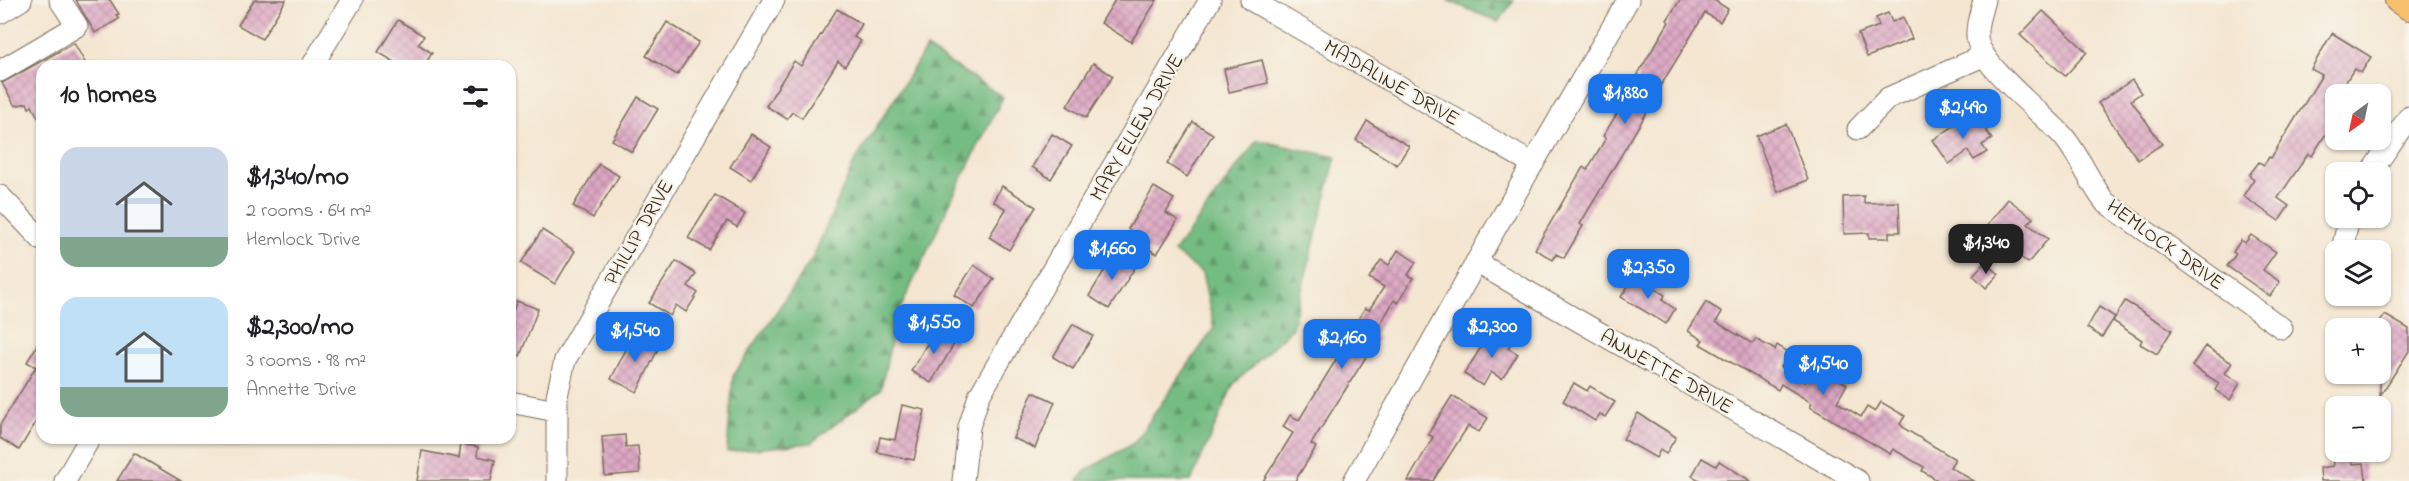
<!DOCTYPE html>
<meta charset="utf-8">
<style>
body{margin:0;font-family:"Indie Flower",sans-serif;background:#f2f2f2;color:#202124;height:100vh;display:flex;flex-direction:column;font-size:22px;white-space:nowrap}
*{box-sizing:border-box;margin:0}
p{font-size:20px;color:#757577}
.icon{flex:none;width:33px;height:33px;fill:none;stroke:currentColor;stroke-width:2;stroke-linecap:round;stroke-linejoin:round}
.map{position:relative;flex:1;overflow:hidden}
.details{position:absolute;left:36px;top:60px;width:480px;height:384px;display:flex;flex-direction:column;background:#fff;border-radius:18px;box-shadow:0 2px 4px #0004}
.details>*{flex:none}
.needle{width:39px;rotate:213deg}
.tools{position:absolute;left:2325px;top:84px;display:grid;gap:12px}
.tools a{display:grid;place-items:center;width:66px;height:66px;border-radius:12px;background:#fff;box-shadow:0 2px 4px #0004;font-size:30px}
.price{position:absolute;translate:-50% -51px;padding:0 14px;border-radius:12px;background:#1a73e8;color:#fff;font-size:20px;line-height:39px;filter:drop-shadow(0 2px 3px #0008)}
.price::after{content:'';position:absolute;left:50%;top:36px;width:18px;height:14px;margin-left:-9px;background:inherit;clip-path:polygon(0 0,100% 0,50% 100%)}
.price.active{background:#222;color:#fff}
ul{padding:0;list-style:none}
li{display:flex;align-items:center;gap:18px;height:150px;padding:0 24px}
li span{display:grid;place-items:center;flex:none;width:168px;height:120px;border-radius:18px;color:#555}
li>.icon{margin-inline-start:auto}
span .icon{width:72px;height:72px;fill:#fffc;stroke-width:1}
li b{font-size:26px}
h2{display:flex;justify-content:space-between;align-items:center;height:72px;padding:0 24px;font-size:26px}
.map>svg:first-child{display:block}
.forest{fill:url(#forest-firs);stroke:#587350;stroke-width:1.5}
.building{fill:url(#building-cross-hatch)}
.lines{fill:none;stroke-linecap:round;stroke-linejoin:round}
.minor-casing{stroke:#7c6c5d;stroke-width:23}
.major-casing{stroke:#7c6c5d;stroke-width:28}
.minor{stroke:#fff;stroke-width:21}
.major{stroke:#f7c06c;stroke-width:26}
.labels{text-anchor:middle;stroke-width:4.5;stroke-linejoin:round;paint-order:stroke}
.street-label{font-size:21px;fill:#3b2a1e;stroke:#f7f3e8}
</style>
<div class="map">
<svg width="2409" height="481" viewBox="0 0 2409 481">
<defs>
<pattern id="forest-firs" width="22" height="20" patternUnits="userSpaceOnUse" patternTransform="scale(1.5)"><rect width="22" height="20" fill="#74bc83"/><path d="M5 1l3.5 6h-7zM16 11l3.5 6h-7z" fill="#60996b"/></pattern>
<pattern id="building-cross-hatch" width="8" height="8" patternUnits="userSpaceOnUse" patternTransform="scale(1.5)"><rect width="8" height="8" fill="#dda7c4"/><path d="M0 0l8 8M0 8l8-8" fill="none" stroke="#b4889f"/></pattern>
</defs>
<rect width="100%" height="100%" fill="#f7f3e8"/>
<filter id="ink" filterUnits="userSpaceOnUse"><feTurbulence type="fractalNoise" baseFrequency=".0167" numOctaves="2"/><feDisplacementMap in="SourceGraphic" scale="12" xChannelSelector="R" yChannelSelector="G"/><feConvolveMatrix kernelMatrix="1 2 1 2 8 2 1 2 1" color-interpolation-filters="sRGB"/></filter>
<filter id="wash" filterUnits="userSpaceOnUse"><feTurbulence type="fractalNoise" baseFrequency=".008" numOctaves="4" result="noise"/><feDisplacementMap in="SourceGraphic" scale="24" xChannelSelector="R" yChannelSelector="G"/><feGaussianBlur stdDeviation="1.35" result="paint"/><feColorMatrix in="noise" values="0 0 0 0 0 0 0 0 0 0 0 0 0 0 0 0 0 1.4 0 .05"/><feComposite in="paint" operator="in"/></filter>
<g filter="url(#wash)">
<rect width="100%" height="100%" fill="#f4e6d1"/>
<g class="forest">
<polygon points="1447,0 1514,0 1498,22"/>
<polygon points="926,48 1003,97 954,194 896,318 881,389 811,443 727,452 733,376 812,259 854,163"/>
<polygon points="1257,140 1336,157 1292,328 1233,385 1191,481 1078,481 1085,471 1134,443 1214,328 1202,273 1174,252"/>
</g>
<g id="blocks">
<g class="building">
<polygon points="76,0 110,0 119,14 116,15 119,19 95,33"/>
<polygon points="254,0 286,0 262,39 238,25"/>
<polygon points="1115,0 1157,0 1131,42 1101,23"/>
<polygon points="1680,0 1714,0 1728,9 1720,22 1705,13 1645,111 1647,112 1580,224 1583,226 1564,258 1556,254 1553,260 1535,249 1583,167 1587,170 1606,138 1603,136 1640,77 1637,75 1669,22 1667,20"/>
<polygon points="837,9 862,24 854,37 861,41 845,66 838,61 802,118 792,112 787,119 766,106 794,61 801,66"/>
<polygon points="2043,11 2087,52 2065,76 2020,35"/>
<polygon points="1888,13 1892,22 1903,17 1912,39 1867,57 1858,34 1879,26 1876,18"/>
<polygon points="398,20 424,36 418,44 432,53 424,66 401,66 378,52"/>
<polygon points="667,22 699,42 677,75 646,56"/>
<polygon points="2332,33 2371,57 2361,73 2354,69 2338,94 2336,94 2331,107 2336,110 2336,118 2312,156 2308,154 2278,198 2289,206 2279,221 2243,196 2254,179 2249,175 2259,162 2264,165 2269,157 2271,158 2322,75 2311,69"/>
<polygon points="74,43 87,66 42,66 42,125 32,106 29,108 27,103 15,106 2,83"/>
<polygon points="1262,60 1268,83 1229,92 1224,69"/>
<polygon points="1093,63 1113,76 1086,118 1067,106"/>
<polygon points="2132,80 2141,93 2131,100 2162,144 2138,160 2098,103"/>
<polygon points="638,97 658,109 632,152 612,140"/>
<polygon points="1966,118 1970,123 1978,118 1992,139 1982,145 1987,152 1974,160 1968,151 1949,164 1933,140"/>
<polygon points="1367,121 1409,146 1397,165 1356,140"/>
<polygon points="1193,122 1213,134 1187,177 1167,164"/>
<polygon points="1786,124 1808,180 1778,192 1756,136"/>
<polygon points="751,134 771,147 751,180 730,167"/>
<polygon points="1052,134 1072,146 1051,179 1032,167"/>
<polygon points="599,164 619,176 593,218 573,206"/>
<polygon points="1002,186 1036,207 1009,250 989,237 1006,209 993,201"/>
<polygon points="1154,187 1174,199 1166,213 1178,220 1157,254 1142,245 1145,240 1128,229"/>
<polygon points="715,195 745,213 737,227 727,221 709,250 688,238"/>
<polygon points="1864,196 1864,203 1899,202 1900,232 1889,232 1889,238 1869,238 1869,233 1844,234 1843,197"/>
<polygon points="2008,199 2033,218 2028,224 2048,239 2028,263 2001,241 2005,237 1988,224"/>
<polygon points="542,230 575,251 555,284 521,263"/>
<polygon points="2251,235 2276,252 2263,270 2280,282 2270,296 2227,266 2236,254 2233,252 2241,240 2245,243"/>
<polygon points="1398,250 1416,262 1408,275 1413,278 1398,303 1394,300 1374,336 1378,338 1311,444 1316,447 1295,481 1263,481 1293,433 1283,427 1290,415 1299,420 1342,350 1340,349 1365,308 1369,310 1384,287 1369,278 1381,260 1389,265"/>
<polygon points="1115,253 1136,266 1109,309 1089,296"/>
<polygon points="676,261 696,274 688,286 698,293 686,312 676,305 670,316 649,303"/>
<polygon points="1985,262 1999,274 1986,288 1973,275"/>
<polygon points="974,265 994,279 974,308 954,295"/>
<polygon points="1634,276 1665,295 1662,300 1675,309 1666,324 1621,297"/>
<polygon points="517,301 538,309 520,356 510,352 510,318"/>
<polygon points="2125,301 2172,330 2157,354 2140,344 2142,340 2113,321"/>
<polygon points="1706,302 1722,312 1716,322 1753,344 1756,339 1775,350 1777,345 1790,353 1781,367 1805,382 1816,365 1847,384 1837,402 1861,417 1867,407 1875,412 1881,402 1905,416 1900,424 1905,429 1955,459 1950,467 1974,481 1939,481 1922,471 1924,467 1893,449 1890,454 1810,407 1812,403 1781,384 1778,390 1700,344 1703,340 1688,331"/>
<polygon points="2099,307 2115,317 2102,337 2087,328"/>
<polygon points="2385,315 2409,329 2409,351 2380,396 2380,322"/>
<polygon points="1073,324 1093,336 1073,369 1053,357"/>
<polygon points="937,327 957,339 931,383 911,371"/>
<polygon points="1492,330 1512,342 1508,348 1518,354 1502,379 1491,372 1483,386 1464,374"/>
<polygon points="634,334 659,347 637,392 611,379"/>
<polygon points="42,337 42,412 19,450 0,438 0,425 36,367 27,362"/>
<polygon points="2205,346 2232,363 2225,373 2240,383 2230,400 2215,390 2219,383 2192,366"/>
<polygon points="1574,383 1587,391 1590,386 1615,402 1605,417 1600,414 1595,421 1563,401"/>
<polygon points="1033,392 1055,402 1035,448 1013,438"/>
<polygon points="1452,396 1488,418 1479,432 1468,426 1433,481 1408,481 1433,437 1428,434"/>
<polygon points="902,405 925,410 914,460 877,452 880,437 895,440"/>
<polygon points="1638,413 1676,437 1666,454 1660,450 1656,458 1623,439"/>
<polygon points="625,435 626,447 638,446 640,473 605,476 602,437"/>
<polygon points="461,444 478,447 477,456 495,460 491,481 417,481 422,451 459,458"/>
<polygon points="134,453 181,481 117,481"/>
<polygon points="2351,453 2353,464 2364,463 2366,481 2321,481 2320,468 2333,466 2332,455"/>
<polygon points="1702,458 1716,466 1719,461 1751,481 1701,481 1692,476"/>
</g>
</g>
</g>
<g filter="url(#ink)">
<use href="#blocks" fill-opacity="0" stroke="#7c6c5d" stroke-width="1.5"/>
<g class="lines">
<defs>
<g id="minor">
<polyline points="1251,0 1533,164"/>
<path d="M1984,0C1981,12 1976,24 1977,36C1977,64 2044,114 2063,136C2080,156 2089,182 2105,202L2282,328"/>
<polyline points="0,13 21,0"/>
<polyline points="312,66 352,0"/>
<polyline points="0,71 77,26 60,0"/>
<polyline points="1858,129 1888,98 1983,56"/>
<polyline points="2371,172 2409,117"/>
<polyline points="0,196 42,240"/>
<polyline points="2342,250 2349,218"/>
<polyline points="1476,262 1858,481"/>
<polyline points="510,402 556,411"/>
<polyline points="65,481 90,438"/>
<polyline points="557,481 557,396 565,360 774,0"/>
<polyline points="963,481 969,427 979,396 1210,0"/>
<polyline points="1354,481 1491,236 1628,0"/>
</g>
<polyline id="major" points="2398,0 2409,7"/>
</defs>
<use href="#minor" class="minor-casing"/>
<use href="#major" class="major-casing"/>
<use href="#minor" class="minor"/>
<use href="#major" class="major"/>
</g>
</g>
<g class="labels">
<g class="street-label">
<text transform="translate(1392 82) rotate(30)" y="7">MADALINE DRIVE</text>
<text transform="translate(1136 127) rotate(-60)" y="7">MARY ELLEN DRIVE</text>
<text transform="translate(638 232) rotate(-60)" y="7">PHILLIP DRIVE</text>
<text transform="translate(2166 244) rotate(36)" y="7">HEMLOCK DRIVE</text>
<text transform="translate(1667 371) rotate(30)" y="7">ANNETTE DRIVE</text>
</g>
</g>
</svg>
<div class="tools">
<a><svg class="needle" viewBox="-14 -14 28 28"><path d="M0-13l5 13h-10z" fill="#e53935"/><path d="M0 13l5-13h-10z" fill="#757577"/></svg></a>
<a><svg class="icon" aria-label="locate" viewBox="0 0 24 24"><circle cx="12" cy="12" r="6"/><path d="M12 2v4M12 18v4M2 12h4M18 12h4"/></svg></a>
<a><svg class="icon" aria-label="layers" viewBox="0 0 24 24"><path d="M12 4l9 5-9 5-9-5zM3 14l9 5 9-5"/></svg></a>
<a>+</a>
<a>−</a>
</div>
<b class="price" style="left:1625px;top:125px">$1,880</b>
<b class="price" style="left:1963px;top:140px">$2,490</b>
<b class="price active" style="left:1986px;top:275px">$1,340</b>
<b class="price" style="left:1112px;top:281px">$1,660</b>
<b class="price" style="left:1648px;top:300px">$2,350</b>
<b class="price" style="left:934px;top:355px">$1,550</b>
<b class="price" style="left:1492px;top:359px">$2,300</b>
<b class="price" style="left:635px;top:363px">$1,540</b>
<b class="price" style="left:1342px;top:370px">$2,160</b>
<b class="price" style="left:1823px;top:396px">$1,540</b>
<section class="details">
<h2>10 homes<svg class="icon" aria-label="filters" viewBox="0 0 24 24"><path d="M4 7h16M4 17h16"/><circle cx="9" cy="7" r="2"/><circle cx="15" cy="17" r="2"/></svg></h2>
<ul>
<li><span style="background:linear-gradient(#c9d6e8 75%,#7fa58c 0)"><svg class="icon" aria-label="home" viewBox="0 0 24 24"><path d="M3 11l9-7 9 7M6 9v11h12V9"/></svg></span><div><b>$1,340/mo</b><p>2 rooms · 64 m²</p><p>Hemlock Drive</p></div></li>
<li><span style="background:linear-gradient(#bfe0f5 75%,#7fa58c 0)"><svg class="icon" aria-label="home" viewBox="0 0 24 24"><path d="M3 11l9-7 9 7M6 9v11h12V9"/></svg></span><div><b>$2,300/mo</b><p>3 rooms · 98 m²</p><p>Annette Drive</p></div></li>
</ul>
</section>
</div>
